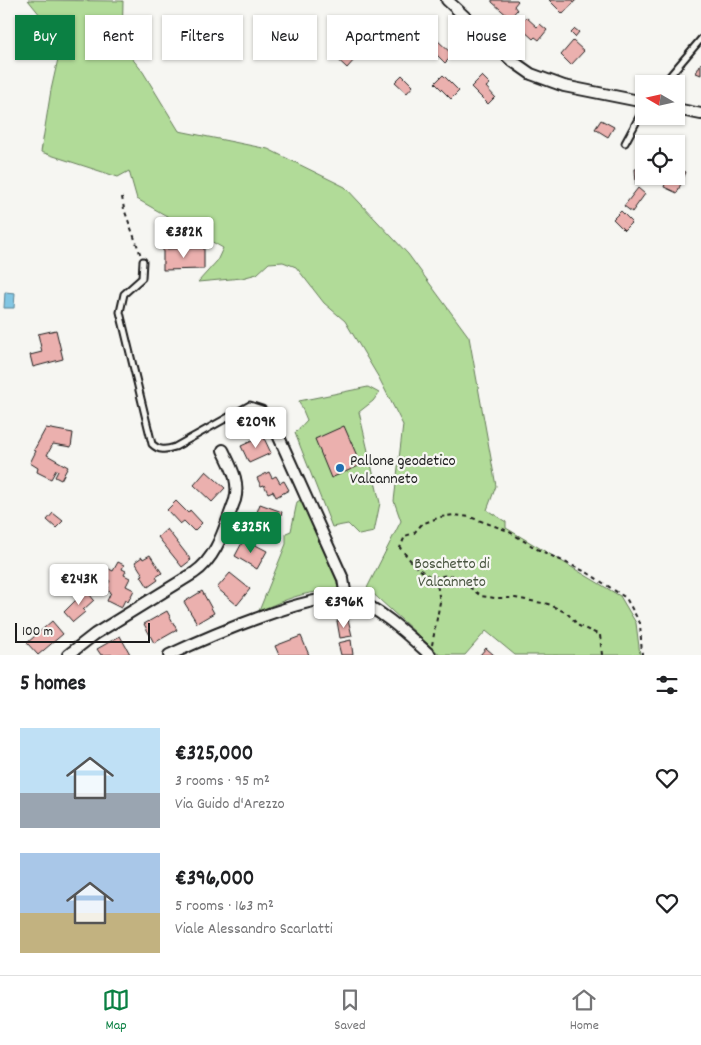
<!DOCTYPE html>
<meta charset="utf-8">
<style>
body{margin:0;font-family:Dekko,sans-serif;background:#f2f2f2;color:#202124;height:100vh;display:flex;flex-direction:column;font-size:19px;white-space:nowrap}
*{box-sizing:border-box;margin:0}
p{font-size:16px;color:#757577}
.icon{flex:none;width:28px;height:28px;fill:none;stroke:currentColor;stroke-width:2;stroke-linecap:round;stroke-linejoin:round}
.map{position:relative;height:655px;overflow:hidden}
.drawer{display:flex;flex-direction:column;background:#fff;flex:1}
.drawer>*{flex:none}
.banner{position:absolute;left:15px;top:15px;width:671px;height:45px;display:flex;gap:10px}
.needle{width:32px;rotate:279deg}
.buttons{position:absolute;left:635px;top:75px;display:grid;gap:10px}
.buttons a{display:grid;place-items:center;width:50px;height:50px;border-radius:0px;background:#fff;box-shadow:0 1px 4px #0004;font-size:25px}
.scale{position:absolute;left:15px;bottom:12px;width:135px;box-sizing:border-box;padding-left:5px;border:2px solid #1c1c1c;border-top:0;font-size:14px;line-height:18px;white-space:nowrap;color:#1c1c1c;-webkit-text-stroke:4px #f6f6f2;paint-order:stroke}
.price{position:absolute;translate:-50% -42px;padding:0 11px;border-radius:5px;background:#fff;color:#222;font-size:16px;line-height:32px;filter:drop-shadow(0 1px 2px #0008)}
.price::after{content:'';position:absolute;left:50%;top:30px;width:15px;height:11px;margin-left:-8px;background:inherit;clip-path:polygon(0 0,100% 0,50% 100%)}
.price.active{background:#0b8043;color:#fff}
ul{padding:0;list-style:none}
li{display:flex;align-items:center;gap:15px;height:125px;padding:0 20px}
li span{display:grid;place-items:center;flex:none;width:140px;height:100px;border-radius:0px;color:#555}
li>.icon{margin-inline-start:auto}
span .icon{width:60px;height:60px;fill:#fffc;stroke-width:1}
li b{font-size:21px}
h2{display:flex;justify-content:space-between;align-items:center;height:60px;padding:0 20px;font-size:21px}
.tag{padding:0 18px;border-radius:0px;background:#fff;box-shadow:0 1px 4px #0004;font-size:18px;line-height:45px}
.tag.active{background:#0b8043;color:#fff}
.dock{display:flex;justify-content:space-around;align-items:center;height:70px;border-top:1px solid #e0e0e0;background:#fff;font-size:14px;color:#757577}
.dock a{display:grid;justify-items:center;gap:2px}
.dock .active{color:#0b8043}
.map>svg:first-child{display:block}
.green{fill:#b1db98;stroke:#667c5a}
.water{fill:#82c6e3;stroke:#598293}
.building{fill:#ebb0ae;stroke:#1c1c1c}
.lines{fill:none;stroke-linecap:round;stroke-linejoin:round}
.lane-casing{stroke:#1c1c1c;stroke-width:9}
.street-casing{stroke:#1c1c1c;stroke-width:14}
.path{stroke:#1c1c1c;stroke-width:2;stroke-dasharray:4 4;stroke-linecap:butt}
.lane{stroke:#f6f6f2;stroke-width:5}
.street{stroke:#f6f6f2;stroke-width:10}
.poi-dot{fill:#1f6fb2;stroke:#f6f6f2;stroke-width:2}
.labels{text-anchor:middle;stroke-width:4.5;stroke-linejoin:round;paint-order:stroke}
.poi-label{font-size:16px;fill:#1c1c1c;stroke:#f6f6f2;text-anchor:start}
.park-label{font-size:16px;fill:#495541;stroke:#f6f6f2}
</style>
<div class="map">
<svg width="701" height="655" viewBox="0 0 701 655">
<rect width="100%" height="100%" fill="#f6f6f2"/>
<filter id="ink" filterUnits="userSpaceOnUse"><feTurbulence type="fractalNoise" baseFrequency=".02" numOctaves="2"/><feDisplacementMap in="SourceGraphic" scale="10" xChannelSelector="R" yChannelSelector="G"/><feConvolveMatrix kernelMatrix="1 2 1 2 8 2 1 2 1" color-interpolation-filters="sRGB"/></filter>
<g filter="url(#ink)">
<g class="green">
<polygon points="28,0 123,1 122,46 143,72 179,131 268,149 345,187 408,254 469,337 496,486 487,510 506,522 506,528 620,596 636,623 640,655 515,655 486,631 465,655 440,655 367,588 401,521 394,501 403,425 379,378 345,321 324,303 296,267 283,262 269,263 257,274 242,278 198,282 217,261 223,248 137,199 129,171 118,177 41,152 51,90 60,50 57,36"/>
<polygon points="368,387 379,393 373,401 359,412 380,503 374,532 359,535 348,524 332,527 295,433 307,420 299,401"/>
<path d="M302,499L339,581L340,589C332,593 326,591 317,592C297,594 278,603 259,611L286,544V533L291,531L297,502Z"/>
</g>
<polygon class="water" points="5,292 15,293 14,308 4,308"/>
<g class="building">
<polygon points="492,0 517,0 518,1 514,6 517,10 510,18 492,2"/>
<polygon points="549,0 576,0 563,14"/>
<polygon points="526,17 537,27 540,24 547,30 539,40 535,37 533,39 523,30 524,28 520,24"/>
<polygon points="422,23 429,31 407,52 393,37 401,29 408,37"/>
<polygon points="575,29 579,32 575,37 571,33"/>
<polygon points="349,36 364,49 347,68 332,54"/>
<polygon points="436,39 453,55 445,63 429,47"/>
<polygon points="573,41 584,51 571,65 561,55"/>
<polygon points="701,63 701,75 696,73"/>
<polygon points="402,75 413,86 407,93 395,82"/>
<polygon points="443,75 459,91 451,99 435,83"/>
<polygon points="482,76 490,84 486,87 495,97 488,104 471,87"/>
<polygon points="601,120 614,127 608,137 595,129"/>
<polygon points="644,168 645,183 636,184 635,169"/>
<polygon points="676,168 686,172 677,193 664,187 668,176 676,176"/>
<polygon points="638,188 645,194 632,212 624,206"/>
<polygon points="621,211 632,222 624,230 613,219"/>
<polygon points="204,248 204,269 163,270 163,249"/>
<polygon points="56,330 63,359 33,367 30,355 42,352 38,334"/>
<polygon points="344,426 361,465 331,478 315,439"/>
<polygon points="46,428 73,433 71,447 53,444 47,455 68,467 61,480 55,477 58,471 56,470 51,479 37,472 38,468 30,463 36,451 34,450"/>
<polygon points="263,436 271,453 249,463 241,446"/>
<polygon points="206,471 225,488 212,502 194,485"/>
<polygon points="269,472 272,478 276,476 280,483 284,481 289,490 276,497 273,491 268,493 264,485 261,486 257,478"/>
<polygon points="176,501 188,513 190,510 202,523 194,531 184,521 180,524 167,510"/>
<polygon points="260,504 282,512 276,531 253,523"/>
<polygon points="53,513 63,521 56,528 47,520"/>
<polygon points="167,529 191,560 182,567 158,537"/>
<polygon points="244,539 267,551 257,569 235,556"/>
<polygon points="150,555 162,573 156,577 158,580 148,587 141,576 143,575 135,562 142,557 143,559"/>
<polygon points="118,562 124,565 122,569 126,571 124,575 130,578 126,586 134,590 128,602 125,600 121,608 107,601 111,592 107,591 109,587 107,586 110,581 103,577 107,568 113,571"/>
<polygon points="230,573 250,589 237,605 217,588"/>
<polygon points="86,590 94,600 83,610 85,612 73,622 64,612"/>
<polygon points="202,591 214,613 197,623 184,602"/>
<polygon points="167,611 177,630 154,643 144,624"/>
<polygon points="348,619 352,636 340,638 337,621"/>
<polygon points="52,621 63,634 38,655 27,643"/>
<polygon points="120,636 130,654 101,655 97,649"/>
<polygon points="301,636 309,655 279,655 275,646"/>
<polygon points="351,640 353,655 341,655 338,643"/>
<polygon points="486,648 494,655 480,655"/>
</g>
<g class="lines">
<defs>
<g id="lane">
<polyline points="663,84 701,39"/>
<polyline points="625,143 644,108"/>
<path d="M143,261L142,278L124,294L120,312L152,444C159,451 166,450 175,447L250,405L262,409L269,415"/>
</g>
<g id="street">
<polyline points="447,0 511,60 531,74 564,86 644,102"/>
<polyline points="676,109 701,114"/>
<polyline points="269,415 343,579 346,597"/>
<path d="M68,655L95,634L194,573C218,557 225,525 235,500C240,481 231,467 223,450"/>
<path d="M169,655C203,639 319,588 353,599C380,608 409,636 430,655"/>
</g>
</defs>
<use href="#lane" class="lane-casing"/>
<use href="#street" class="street-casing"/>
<g class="path">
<polyline points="122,197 124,209 141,256"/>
<polyline points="432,645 440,602 436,577"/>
<polyline points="602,655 600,635 579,626 567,613 548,604 515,598 495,598 481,596 455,576 448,575 432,578 417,568 400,548 405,536 414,533 422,524 440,517 454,515 470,517 508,531 537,549 588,573 626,598 640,623 642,655"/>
</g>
<use href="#lane" class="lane"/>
<use href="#street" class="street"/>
</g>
</g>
<circle class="poi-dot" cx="340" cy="468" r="5"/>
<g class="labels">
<g class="poi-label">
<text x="350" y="465">Pallone geodetico<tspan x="350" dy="18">Valcanneto</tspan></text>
</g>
<g class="park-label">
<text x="452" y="568">Boschetto di<tspan x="452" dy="18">Valcanneto</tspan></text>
</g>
</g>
</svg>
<div class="buttons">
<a><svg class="needle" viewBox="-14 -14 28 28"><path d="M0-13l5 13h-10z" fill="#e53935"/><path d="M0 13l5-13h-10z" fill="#757577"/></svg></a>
<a><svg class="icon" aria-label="locate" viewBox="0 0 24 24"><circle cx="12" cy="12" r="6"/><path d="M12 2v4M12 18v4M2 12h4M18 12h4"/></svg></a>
</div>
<div class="scale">100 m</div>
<b class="price" style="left:184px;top:259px">€382K</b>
<b class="price" style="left:256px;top:449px">€209K</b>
<b class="price active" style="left:251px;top:554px">€325K</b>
<b class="price" style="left:79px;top:606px">€243K</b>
<b class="price" style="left:344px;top:629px">€396K</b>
<div class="banner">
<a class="tag active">Buy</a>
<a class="tag">Rent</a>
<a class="tag">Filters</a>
<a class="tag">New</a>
<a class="tag">Apartment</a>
<a class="tag">House</a>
</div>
</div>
<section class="drawer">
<h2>5 homes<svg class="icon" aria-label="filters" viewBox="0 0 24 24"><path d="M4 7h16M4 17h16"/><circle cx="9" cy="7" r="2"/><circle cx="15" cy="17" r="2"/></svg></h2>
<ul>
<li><span style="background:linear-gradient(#bfe0f5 65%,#9aa5b1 0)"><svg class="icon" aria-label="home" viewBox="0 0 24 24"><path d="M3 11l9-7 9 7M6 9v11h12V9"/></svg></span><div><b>€325,000</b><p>3 rooms · 95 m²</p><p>Via Guido d'Arezzo</p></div><svg class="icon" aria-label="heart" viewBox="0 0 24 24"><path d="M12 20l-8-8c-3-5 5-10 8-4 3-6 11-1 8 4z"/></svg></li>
<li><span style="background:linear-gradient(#a9c7e8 60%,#c2b280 0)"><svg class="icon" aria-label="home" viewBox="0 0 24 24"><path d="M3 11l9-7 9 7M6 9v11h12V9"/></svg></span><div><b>€396,000</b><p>5 rooms · 163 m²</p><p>Viale Alessandro Scarlatti</p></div><svg class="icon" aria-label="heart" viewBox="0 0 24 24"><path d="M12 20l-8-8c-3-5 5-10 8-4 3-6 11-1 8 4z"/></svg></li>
</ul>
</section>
<nav class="dock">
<a class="active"><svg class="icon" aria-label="map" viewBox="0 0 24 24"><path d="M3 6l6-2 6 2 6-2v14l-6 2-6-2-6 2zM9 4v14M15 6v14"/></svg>Map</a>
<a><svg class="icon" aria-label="saved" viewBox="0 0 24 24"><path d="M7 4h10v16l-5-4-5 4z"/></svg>Saved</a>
<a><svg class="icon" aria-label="home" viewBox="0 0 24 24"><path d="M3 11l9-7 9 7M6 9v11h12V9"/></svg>Home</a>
</nav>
